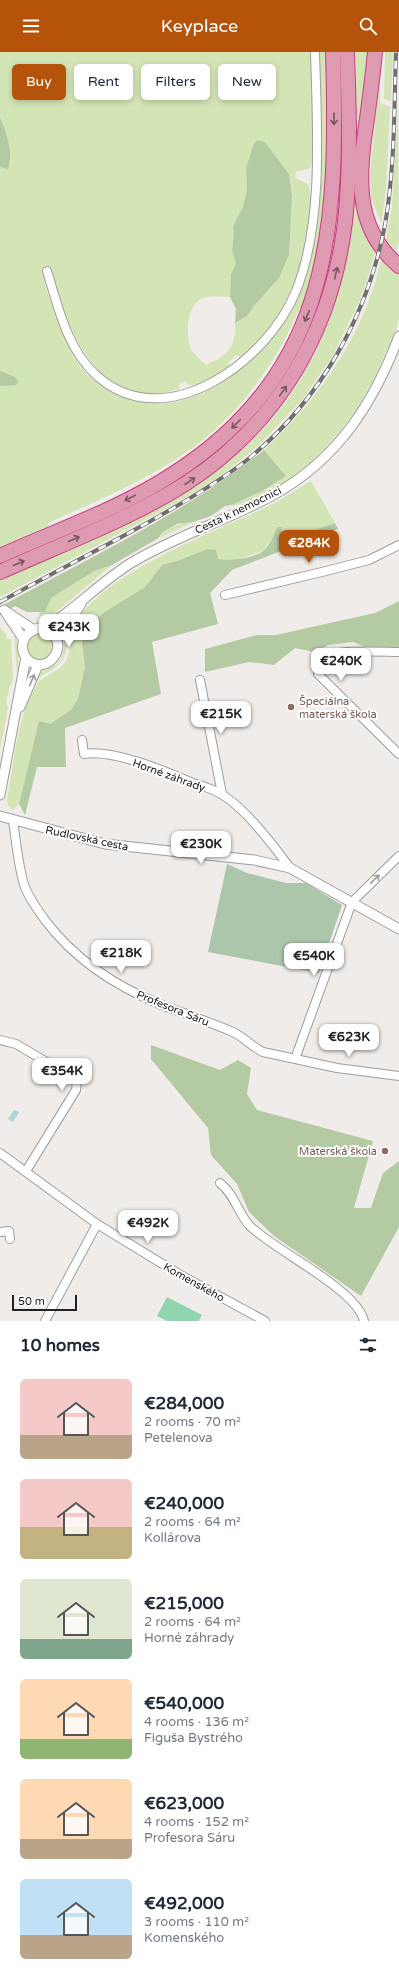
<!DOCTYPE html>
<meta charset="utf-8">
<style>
body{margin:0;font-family:"Varela Round",sans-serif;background:#f2f2f3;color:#1f2937;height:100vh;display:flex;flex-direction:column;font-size:15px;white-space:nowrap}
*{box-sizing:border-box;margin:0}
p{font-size:13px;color:#747a83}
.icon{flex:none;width:22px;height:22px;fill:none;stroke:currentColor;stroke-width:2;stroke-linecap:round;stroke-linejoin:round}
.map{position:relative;height:1269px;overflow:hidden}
.details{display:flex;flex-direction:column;background:#fff;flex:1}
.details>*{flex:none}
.guide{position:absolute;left:12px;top:12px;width:375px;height:36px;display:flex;gap:8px}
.scale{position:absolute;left:12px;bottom:10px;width:65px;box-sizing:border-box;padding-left:4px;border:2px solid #212121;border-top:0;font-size:11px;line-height:14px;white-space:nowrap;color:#212121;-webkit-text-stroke:3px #fff;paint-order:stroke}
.price{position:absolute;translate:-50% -34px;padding:0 9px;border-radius:8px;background:#fff;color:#222;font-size:13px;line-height:26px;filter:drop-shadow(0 1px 2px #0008)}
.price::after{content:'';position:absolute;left:50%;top:24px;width:12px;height:9px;margin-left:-6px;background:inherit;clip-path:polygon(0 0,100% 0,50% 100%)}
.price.selected{background:#b45309;color:#fff}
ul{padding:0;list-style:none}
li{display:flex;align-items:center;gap:12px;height:100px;padding:0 20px}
li span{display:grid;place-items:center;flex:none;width:112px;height:80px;border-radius:6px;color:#555}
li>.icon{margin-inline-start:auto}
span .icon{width:48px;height:48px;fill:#fffc;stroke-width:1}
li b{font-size:17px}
h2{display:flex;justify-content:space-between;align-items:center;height:48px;padding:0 20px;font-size:17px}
.tag{padding:0 14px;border-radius:6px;background:#fff;box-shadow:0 2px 6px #0003;font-size:14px;line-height:36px}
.tag.selected{background:#b45309;color:#fff}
header{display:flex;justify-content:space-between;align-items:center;height:52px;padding:0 20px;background:#b45309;color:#fff;font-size:18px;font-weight:600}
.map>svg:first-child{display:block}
.grass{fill:#d3e4b5;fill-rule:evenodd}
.forest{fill:#b4caa2}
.cemetery{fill:#acc6ac}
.pitch{fill:#90d5b0}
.water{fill:#aed5d8}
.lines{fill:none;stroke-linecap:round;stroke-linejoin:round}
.minor-casing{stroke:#9e9e9e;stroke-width:10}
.tertiary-casing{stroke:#9e9e9e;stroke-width:11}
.motorway-casing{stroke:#c73d81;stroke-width:16}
.minor{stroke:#fff;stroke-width:8}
.tertiary{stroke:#fff;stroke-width:9}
.motorway{stroke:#dd9ab1;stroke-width:14}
.rail-casing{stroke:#6f6f6f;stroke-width:4}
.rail{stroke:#fff;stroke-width:2.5;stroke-dasharray:8;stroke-linecap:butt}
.oneway{stroke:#765762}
.oneway2{stroke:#9b9b9b}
.education-dot{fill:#8d6e63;stroke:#fff;stroke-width:1.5}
.labels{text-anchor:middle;stroke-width:4;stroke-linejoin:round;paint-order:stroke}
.street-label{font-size:11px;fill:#212121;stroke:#fff}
.education-label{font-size:11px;fill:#785e54;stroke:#fff;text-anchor:start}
</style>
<header><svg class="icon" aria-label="menu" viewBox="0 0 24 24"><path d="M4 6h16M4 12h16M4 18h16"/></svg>Keyplace<svg class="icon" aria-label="search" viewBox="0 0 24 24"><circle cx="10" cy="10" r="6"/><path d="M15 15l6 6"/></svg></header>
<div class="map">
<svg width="399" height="1269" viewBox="0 0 399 1269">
<rect width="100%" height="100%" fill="#f0ece9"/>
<g class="grass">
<path d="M0,0H313C313,27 320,95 310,116L296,120L295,126L308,132C322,181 284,277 242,306L236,303L229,310V316C216,326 204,333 188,333L186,329L180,331L179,337C171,339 162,342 155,342C99,343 74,289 59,245C55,233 55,219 45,212C40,229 52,252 58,267C64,283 69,299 79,313C89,328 106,337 122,344C199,376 278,296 303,229C313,202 315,172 317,142C320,95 319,48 318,0H326C329,68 331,137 318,204C314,222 308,239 302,256L299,257C275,315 234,369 181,404C139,431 93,451 48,471L49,474L0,495V115L8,116L11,110L5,80L0,65ZM257,88L265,90L289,122L292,144L289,203L279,226L254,254L247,264L235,271C236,296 228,303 206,313C201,308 192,301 190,295C186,282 187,259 197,250C204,242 220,245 230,245L231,222L236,212L232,198L234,182L233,174L243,155L247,137L246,116L253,94Z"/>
<polygon points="356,0 369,0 357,100"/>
<polygon points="385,0 393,0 391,49 384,47"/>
<polygon points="380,27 380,51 390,55 386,138 381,171 371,146 370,121"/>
<polygon points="398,55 399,190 396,199 386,187 392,154"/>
<path d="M354,140L358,161L374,202L369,222L360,248L332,305L302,348L258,394L218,426L175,452L0,545V528C56,503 114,481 168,451C289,384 348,277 354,140Z"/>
<path d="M381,207L399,222C399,236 399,251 399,265C398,277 390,291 385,302C362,358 328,404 275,436C261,444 241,456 225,454C247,449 266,436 286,424L264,398C320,346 365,282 381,207Z"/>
<path d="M311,429L335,471L278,491L282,475H277L274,484L263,499L233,509L218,507L177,509L162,513L145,535L103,561L88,575L82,591L85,615L78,647L71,658L50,672L39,669L19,752L13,758L8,753L7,749C14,711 16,668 36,634C43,622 60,621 67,607C72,596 69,583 75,572C106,517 224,478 280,448C290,442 300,435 311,429Z"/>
<path d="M193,470L157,487C167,475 178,472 193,470Z"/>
<polygon points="112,513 51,564 41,564 39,560 45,560 51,546 94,519"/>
<polygon points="0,575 6,583 7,587 11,587 13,628 10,634 6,650 8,656 0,697"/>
<path d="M68,579C66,611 63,612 36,627C40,616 53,618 60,609C66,599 61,588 68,579Z"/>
<path d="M14,581C18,587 20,615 17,622Z"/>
<circle cx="40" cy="595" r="13"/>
</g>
<g class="forest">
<path d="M0,65C6,80 14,101 8,117L0,115Z"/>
<polygon points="257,88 265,90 289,122 292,144 289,203 279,226 254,254 247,264 235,271 236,257 230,245 231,222 236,212 232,198 234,182 233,174 243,155 247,137 246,116 253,94"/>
<polygon points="0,319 15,325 18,330 16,333 0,334"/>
<path d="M264,398L286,424L262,439L234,452L225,454L211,464L193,470L177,472L163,480L157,487L112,513L94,519L51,546L45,560H27L15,554L0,563V555C90,505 184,462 264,398Z"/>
<path d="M335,471L338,477L232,518L210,541L218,572L152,590L161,642L65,676L66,715H37L25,763L19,752L39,669L50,672L71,658L78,647L85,615L82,591L88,575L103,561L145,535L162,513L177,509L208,497L216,498L218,507C232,509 249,507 262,500C269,495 274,483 277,475H282L279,490Z"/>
<polygon points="399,549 399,596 368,596 353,590 329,593 314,600 295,596 274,613 249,610 205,620 205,597 257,583 276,583 375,561"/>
<polygon points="151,993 220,1018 238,1008 251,1016 247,1042 257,1058 373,1089 354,1156 371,1156 383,1121 399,1109 399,1175 361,1244 274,1184 249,1160 237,1132 211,1103 208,1076 151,1007"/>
</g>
<polygon class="cemetery" points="227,812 247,821 286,831 306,831 342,853 319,921 208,900"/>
<polygon class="pitch" points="167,1245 202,1263 199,1269 167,1269 157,1264"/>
<polygon class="water" points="14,1058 19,1060 13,1070 8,1067"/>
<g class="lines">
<defs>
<g id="minor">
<path d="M47,219C58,254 67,297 96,323C165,386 268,309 296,239C324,170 317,75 315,0"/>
<polyline points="225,543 322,520 369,508 399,493"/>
<path d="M399,600C383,600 337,597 325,605C319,609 318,616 318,622L399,702"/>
<polyline points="200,628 222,742"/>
<path d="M82,688L84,702C113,697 165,719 193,731C202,734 213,737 221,742C244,755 274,794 290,816"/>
<path d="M13,769C16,789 18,810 23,829C26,842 37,857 45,868C75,908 117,935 162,953C185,962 210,970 233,980C244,985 252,995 263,1000L337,1016L399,1024"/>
<path d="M0,988L16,992L72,1025C77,1029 77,1032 76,1038L26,1119"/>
<polyline points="295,1007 352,850 399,804"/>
<polyline points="0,1101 97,1172 184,1225 265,1269"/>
<path d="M220,1131C236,1144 238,1162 250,1174C275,1199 357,1237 364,1269"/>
<polyline points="0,1180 9,1179 10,1187"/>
<polyline points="45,1269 97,1172"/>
</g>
<g id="tertiary">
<polyline points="4,558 34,578"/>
<polyline points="6,561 24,588"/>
<path d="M40,577L53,582C68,599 44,624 27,607C22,601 21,592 25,585C31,576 48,574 57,568C82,550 104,528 131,511C177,483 229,468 275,442C339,406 374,350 399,284"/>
<polyline points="56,586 66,575 81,552"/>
<polyline points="20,655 38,613"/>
<polyline points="0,743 26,605"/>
<polyline points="0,764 105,792 254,808 290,816 399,877"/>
</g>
<g id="motorway">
<path d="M375,0C373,22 370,44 367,67C359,120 352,175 399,214"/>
<path d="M0,504C57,478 120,457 173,422C334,318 338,173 333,0"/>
<path d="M0,520C62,492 128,468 185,432C278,372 332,279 345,170C351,114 349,57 347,0"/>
</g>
</defs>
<use href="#minor" class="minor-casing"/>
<use href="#tertiary" class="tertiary-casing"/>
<use href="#motorway" class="motorway-casing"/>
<use href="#minor" class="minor"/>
<use href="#tertiary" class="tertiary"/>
<use href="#motorway" class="motorway"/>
<defs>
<path id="rail" d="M0,550C49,523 98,498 147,471C181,452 216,432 247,408C320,349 367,265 385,173C395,116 394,58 396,0"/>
</defs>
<use href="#rail" class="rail-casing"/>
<use href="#rail" class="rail"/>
</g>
<defs><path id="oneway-shaft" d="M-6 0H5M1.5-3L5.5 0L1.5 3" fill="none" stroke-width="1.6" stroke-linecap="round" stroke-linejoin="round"/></defs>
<g class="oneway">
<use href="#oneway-shaft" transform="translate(334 67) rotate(90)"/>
<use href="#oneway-shaft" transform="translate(336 221) rotate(-77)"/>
<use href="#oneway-shaft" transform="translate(307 264) rotate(113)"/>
<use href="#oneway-shaft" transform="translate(283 339) rotate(-55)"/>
<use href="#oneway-shaft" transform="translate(236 372) rotate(135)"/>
<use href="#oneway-shaft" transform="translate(190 429) rotate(-34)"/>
<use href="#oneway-shaft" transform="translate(130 446) rotate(153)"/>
<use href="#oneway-shaft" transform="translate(74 487) rotate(-24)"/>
<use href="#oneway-shaft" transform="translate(19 511) rotate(-24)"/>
</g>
<g class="oneway2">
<use href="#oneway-shaft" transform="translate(32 628) rotate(-66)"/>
<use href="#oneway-shaft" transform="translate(375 827) rotate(-44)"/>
</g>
<g class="education-dot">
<circle cx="291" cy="655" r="4"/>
<circle cx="385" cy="1099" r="4"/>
</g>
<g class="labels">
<g class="street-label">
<text transform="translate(238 458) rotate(-26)" y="4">Cesta k nemocnici</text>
<text transform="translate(169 723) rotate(20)" y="4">Horné záhrady</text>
<text transform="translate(87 786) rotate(12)" y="4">Rudlovská cesta</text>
<text transform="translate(173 956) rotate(22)" y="4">Profesora Sáru</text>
<text transform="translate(194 1230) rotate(29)" y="4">Komenského</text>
</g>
<g class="education-label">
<text x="299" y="653">Špeciálna<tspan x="299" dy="13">materská škola</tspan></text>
<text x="377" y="1103" text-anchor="end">Materská škola</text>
</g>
</g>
</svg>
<div class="scale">50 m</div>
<b class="price selected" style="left:309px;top:512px">€284K</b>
<b class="price" style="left:69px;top:596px">€243K</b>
<b class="price" style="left:341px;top:630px">€240K</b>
<b class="price" style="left:221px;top:683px">€215K</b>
<b class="price" style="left:201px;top:813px">€230K</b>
<b class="price" style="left:121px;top:922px">€218K</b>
<b class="price" style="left:314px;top:925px">€540K</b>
<b class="price" style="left:349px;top:1006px">€623K</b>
<b class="price" style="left:62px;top:1040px">€354K</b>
<b class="price" style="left:148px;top:1192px">€492K</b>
<div class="guide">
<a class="tag selected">Buy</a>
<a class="tag">Rent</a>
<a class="tag">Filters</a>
<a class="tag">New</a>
</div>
</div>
<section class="details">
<h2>10 homes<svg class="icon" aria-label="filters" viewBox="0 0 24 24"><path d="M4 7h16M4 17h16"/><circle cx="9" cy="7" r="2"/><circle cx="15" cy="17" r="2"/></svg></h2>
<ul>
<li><span style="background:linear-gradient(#f6c9c9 70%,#b9a48a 0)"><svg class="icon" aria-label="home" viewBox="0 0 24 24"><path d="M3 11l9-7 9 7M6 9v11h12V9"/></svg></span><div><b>€284,000</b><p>2 rooms · 70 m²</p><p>Petelenova</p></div></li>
<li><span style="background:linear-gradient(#f6c9c9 60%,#c2b280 0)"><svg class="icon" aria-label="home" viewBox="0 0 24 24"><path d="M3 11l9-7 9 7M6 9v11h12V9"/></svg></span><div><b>€240,000</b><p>2 rooms · 64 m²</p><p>Kollárova</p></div></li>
<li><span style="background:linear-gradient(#dfe7d0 75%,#7fa58c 0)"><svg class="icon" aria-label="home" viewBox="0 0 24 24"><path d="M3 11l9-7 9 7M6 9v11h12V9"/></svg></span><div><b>€215,000</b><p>2 rooms · 64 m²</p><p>Horné záhrady</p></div></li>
<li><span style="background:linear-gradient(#ffd9b3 75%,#8fb573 0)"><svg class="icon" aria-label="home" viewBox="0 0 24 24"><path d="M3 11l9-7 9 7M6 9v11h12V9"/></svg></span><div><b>€540,000</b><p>4 rooms · 136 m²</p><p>Figuša Bystrého</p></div></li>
<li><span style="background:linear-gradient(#ffd9b3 75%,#b9a48a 0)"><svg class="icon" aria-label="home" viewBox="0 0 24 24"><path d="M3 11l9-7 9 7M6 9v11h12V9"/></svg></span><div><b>€623,000</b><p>4 rooms · 152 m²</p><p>Profesora Sáru</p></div></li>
<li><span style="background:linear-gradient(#bfe0f5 70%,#b9a48a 0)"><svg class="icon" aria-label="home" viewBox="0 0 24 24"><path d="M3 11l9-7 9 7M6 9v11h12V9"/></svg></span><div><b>€492,000</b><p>3 rooms · 110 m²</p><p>Komenského</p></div></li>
</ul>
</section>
